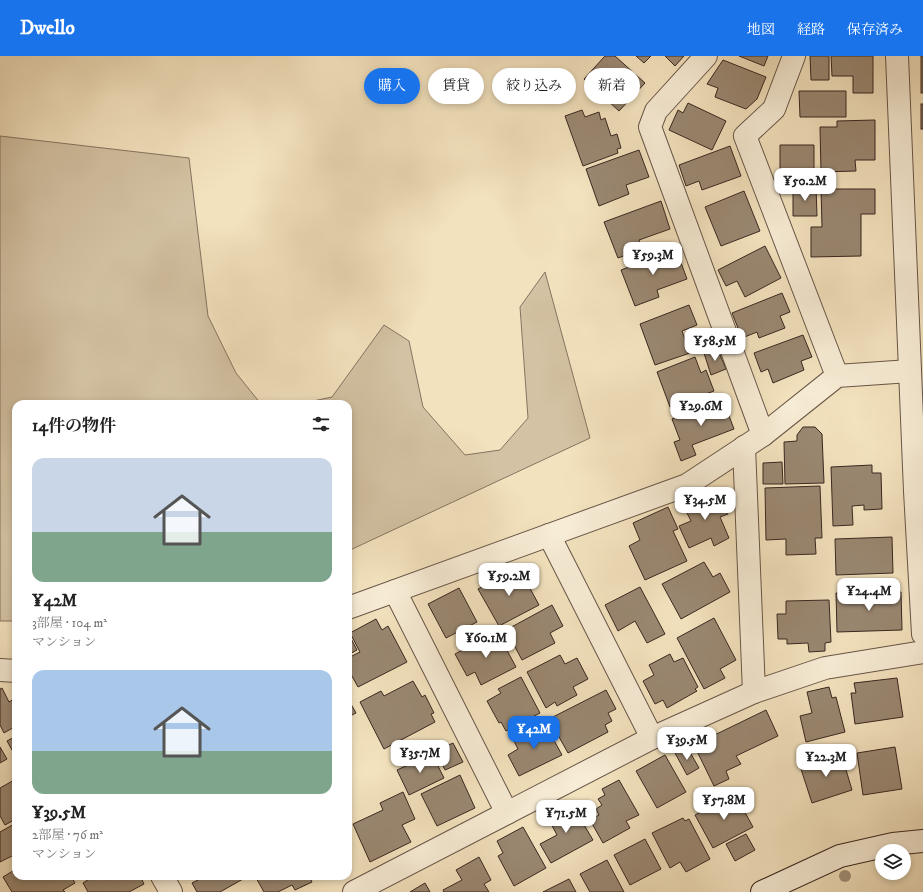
<!DOCTYPE html>
<html lang="ja">
<meta charset="utf-8">
<style>
body{margin:0;font-family:"IM FELL DW Pica","Noto Serif JP",serif;background:#f2f2f2;color:#222;height:100vh;display:flex;flex-direction:column;font-size:15px;white-space:nowrap}
*{box-sizing:border-box;margin:0}
p{font-size:13px;color:#767676}
.icon{flex:none;width:22px;height:22px;fill:none;stroke:currentColor;stroke-width:2;stroke-linecap:round;stroke-linejoin:round}
.map{position:relative;flex:1;overflow:hidden}
.panel{position:absolute;left:12px;top:344px;width:340px;height:480px;display:flex;flex-direction:column;background:#fff;border-radius:12px;box-shadow:0 2px 6px #0003}
.panel>*{flex:none}
.hud{position:absolute;left:364px;top:12px;width:380px;height:36px;display:flex;gap:8px}
.controls{position:absolute;left:875px;top:788px;display:grid;gap:8px}
.controls a{display:grid;place-items:center;width:36px;height:36px;border-radius:50%;background:#fff;box-shadow:0 2px 6px #0003;font-size:20px}
.price{position:absolute;translate:-50% -34px;padding:0 9px;border-radius:8px;background:#fff;color:#222;font-size:13px;line-height:26px;filter:drop-shadow(0 1px 2px #0008)}
.price::after{content:'';position:absolute;left:50%;top:24px;width:12px;height:9px;margin-left:-6px;background:inherit;clip-path:polygon(0 0,100% 0,50% 100%)}
.price.selected{background:#1a73e8;color:#fff}
ul{padding:0;list-style:none}
li{display:grid;align-content:center;gap:8px;height:212px;padding:0 20px}
li span{display:grid;place-items:center;height:124px;border-radius:12px;color:#555}
li>.icon{margin-inline-start:auto}
span .icon{width:72px;height:72px;fill:#fffc;stroke-width:1}
li b{font-size:17px}
h2{display:flex;justify-content:space-between;align-items:center;height:48px;padding:0 20px;font-size:17px}
.tag{padding:0 14px;border-radius:18px;background:#fff;box-shadow:0 2px 6px #0003;font-size:14px;line-height:36px}
.tag.selected{background:#1a73e8;color:#fff}
header{display:flex;align-items:center;gap:24px;box-sizing:border-box;height:56px;padding:0 20px;background:#1a73e8;color:#fff}
header strong{font-size:19px}
nav{display:flex;gap:22px;margin-inline-start:auto;font-size:14px}
.map>svg:first-child{display:block}
.green{fill:#d3c2a3;stroke:#867462}
.building{fill:#9a8872;stroke:#392720}
.lines{fill:none;stroke-linecap:round;stroke-linejoin:round}
.street-casing{stroke:#685648;stroke-width:24}
.secondary-casing{stroke:#392720;stroke-width:24}
.street{stroke:#f7ecd5;stroke-width:22}
.secondary{stroke:#f7ecd5;stroke-width:22}
.tree{fill:#a29179}
</style>
<header>
<strong>Dwello</strong>
<nav><a>地図</a><a>経路</a><a>保存済み</a></nav>
</header>
<div class="map">
<svg width="923" height="836" viewBox="0 0 923 836">
<rect width="100%" height="100%" fill="#f3e2be"/>
<filter id="stains"><feTurbulence type="fractalNoise" baseFrequency=".005" numOctaves="4"/><feColorMatrix values="0 0 0 0 .2 0 0 0 0 .09 0 0 0 0 .02 0 0 0 .5 -.17"/></filter>
<radialGradient id="worn" r=".72"><stop offset=".6" stop-color="#630" stop-opacity="0"/><stop offset="1" stop-color="#630" stop-opacity=".3"/></radialGradient>
<g class="green">
<polygon points="0,80 189,102 208,260 236,317 261,348 16,348 16,565 0,565"/>
<polygon points="545,216 590,382 348,495 348,348 299,348 332,341 384,269 409,285 423,351 465,399 500,394 528,362 520,251"/>
</g>
<g class="building">
<polygon points="605,0 615,0 645,27 619,55 584,23"/>
<polygon points="636,0 651,0 644,7"/>
<polygon points="665,0 684,0 675,10"/>
<polygon points="739,0 768,0 764,10"/>
<polygon points="810,0 829,0 829,24 811,24"/>
<polygon points="831,0 873,0 873,37 853,37 853,20 832,20"/>
<rect x="921" y="0" width="2" height="37"/>
<polygon points="723,4 766,21 757,43 746,53 715,41 718,32 707,28"/>
<polygon points="799,35 846,35 846,61 800,61"/>
<polygon points="688,47 726,65 712,94 669,74 678,54 683,57"/>
<rect x="921" y="48" width="2" height="25"/>
<polygon points="582,54 585,61 599,56 601,64 605,62 611,80 617,78 621,92 617,93 618,97 583,110 565,60"/>
<polygon points="875,64 875,104 855,104 856,115 821,116 820,71 837,71 837,65"/>
<polygon points="780,89 814,89 814,122 780,123"/>
<polygon points="730,90 741,120 702,134 699,125 686,130 679,109"/>
<polygon points="639,94 649,121 626,129 629,138 599,150 586,113"/>
<polygon points="793,131 816,131 817,160 793,160"/>
<polygon points="821,133 875,133 875,158 861,158 861,200 811,201 811,171 822,171"/>
<polygon points="744,135 760,175 721,190 705,151"/>
<polygon points="661,145 670,173 639,184 643,193 618,202 604,166"/>
<polygon points="765,190 781,222 745,241 737,225 726,230 718,214"/>
<polygon points="676,193 687,223 657,234 659,241 635,250 621,214"/>
<polygon points="782,237 790,256 780,260 785,272 759,282 757,276 742,282 732,257"/>
<polygon points="689,249 697,269 682,275 690,297 655,309 640,268"/>
<polygon points="803,279 812,301 801,305 804,314 773,327 768,313 761,316 754,297"/>
<polygon points="717,292 726,313 711,319 704,297"/>
<polygon points="695,301 701,317 706,314 714,335 670,351 657,316"/>
<polygon points="723,344 734,373 692,389 696,399 681,405 674,386 680,384 672,363"/>
<polygon points="803,371 815,371 822,378 824,427 785,428 784,386 797,385 797,379"/>
<polygon points="782,406 783,428 763,428 763,407"/>
<polygon points="872,409 872,417 881,417 882,453 864,454 864,449 852,450 853,469 833,470 831,411"/>
<polygon points="820,430 822,482 815,482 816,498 786,499 786,483 766,484 765,432"/>
<polygon points="713,435 716,442 720,440 728,458 720,461 729,482 714,490 711,482 689,492 679,470 691,465 686,455 692,452 689,445"/>
<polygon points="668,451 678,473 673,475 687,505 645,524 629,490 640,484 633,467"/>
<polygon points="892,481 893,517 836,519 835,483"/>
<polygon points="704,506 713,521 720,517 730,536 681,563 662,528"/>
<polygon points="519,512 539,549 499,570 478,533"/>
<polygon points="640,531 665,578 647,587 635,565 618,575 605,549"/>
<polygon points="459,532 477,566 446,582 428,548"/>
<polygon points="901,536 902,574 837,576 836,537"/>
<polygon points="829,544 831,586 825,587 825,595 809,596 808,587 787,588 787,583 778,583 777,558 786,558 786,545"/>
<polygon points="552,549 563,570 550,577 555,587 522,604 506,574"/>
<polygon points="714,562 736,604 720,613 725,622 704,633 677,582"/>
<polygon points="376,563 382,574 388,570 407,606 358,631 348,613 348,602 360,596 350,577"/>
<polygon points="497,576 516,611 481,629 475,616 467,620 455,598"/>
<polygon points="348,577 357,594 348,599"/>
<polygon points="670,598 674,606 683,602 698,631 695,633 697,635 667,652 663,644 655,648 643,625 654,619 649,609"/>
<polygon points="560,599 565,608 577,602 588,623 573,631 577,639 557,650 555,646 546,652 527,616"/>
<polygon points="521,621 540,657 506,675 501,666 499,667 487,645 501,637 498,633"/>
<polygon points="897,622 903,661 855,668 851,637 856,637 854,627"/>
<polygon points="413,625 422,641 425,639 434,657 431,658 435,666 384,693 360,646 381,635 384,640"/>
<polygon points="829,631 832,642 836,641 845,676 806,686 800,660 812,657 807,636"/>
<polygon points="2,632 9,646 16,642 16,670 4,677 0,669 0,633"/>
<polygon points="606,634 616,653 608,657 612,665 605,669 608,676 568,697 549,663"/>
<polygon points="348,643 356,657 348,661"/>
<polygon points="766,654 778,680 736,700 741,708 726,715 729,723 714,730 694,689"/>
<polygon points="544,666 562,699 519,720 508,699 518,693 513,683"/>
<polygon points="16,680 16,701 7,685"/>
<polygon points="453,687 463,706 445,714 436,695"/>
<polygon points="0,691 7,703 0,707"/>
<polygon points="687,691 699,712 687,719 675,697"/>
<polygon points="895,691 902,733 863,739 857,697"/>
<polygon points="841,697 852,734 812,747 800,710"/>
<polygon points="432,698 444,722 409,739 397,714"/>
<polygon points="665,699 686,736 657,752 636,715"/>
<polygon points="460,719 475,752 437,770 421,738"/>
<polygon points="16,723 16,763 5,769 0,760 0,732"/>
<polygon points="619,724 639,759 626,765 630,772 603,787 590,764 599,759 596,753 602,749 598,743 605,739 602,733"/>
<polygon points="403,736 415,763 402,769 411,786 370,806 353,768 383,754 380,747"/>
<polygon points="735,738 753,771 713,792 695,759"/>
<polygon points="571,747 593,784 551,807 540,788 557,779 547,760"/>
<polygon points="683,762 685,765 689,763 710,803 686,816 680,806 670,812 652,777"/>
<polygon points="16,767 16,798 0,806 0,776"/>
<polygon points="523,771 546,812 514,830 498,800 503,797 497,785"/>
<polygon points="746,778 755,794 735,805 726,788"/>
<polygon points="645,783 661,813 630,829 614,799"/>
<polygon points="479,801 491,824 484,828 489,836 444,836 443,834 462,824 456,814"/>
<polygon points="607,804 624,836 590,836 580,818"/>
<polygon points="16,813 16,820 71,820 75,827 63,834 65,836 12,836 3,821"/>
<polygon points="94,820 140,820 144,828 129,836 88,836 83,827"/>
<polygon points="198,820 242,820 243,823 220,836 197,836 192,827 200,823"/>
<polygon points="255,820 309,820 312,826 295,834 292,829 278,836 264,836"/>
<polygon points="569,823 576,836 543,836"/>
<polygon points="425,827 430,836 410,836"/>
</g>
<g class="lines">
<defs>
<g id="street">
<polyline points="706,0 656,55 650,71 763,379"/>
<polyline points="794,0 774,53 745,80 837,320"/>
<polyline points="897,0 915,435 923,578"/>
<polyline points="744,391 754,636"/>
<polyline points="549,479 652,682"/>
<polyline points="395,535 507,757"/>
<polyline points="348,552 687,429 763,379 837,320 910,315"/>
<polyline points="0,614 16,615"/>
<polyline points="162,820 171,836"/>
<polyline points="354,836 652,682 754,636 825,612 923,596"/>
</g>
<polyline id="secondary" points="762,836 840,800 893,788 923,785"/>
</defs>
<use href="#street" class="street-casing"/>
<use href="#secondary" class="secondary-casing"/>
<use href="#street" class="street"/>
<use href="#secondary" class="secondary"/>
</g>
<circle class="tree" cx="845" cy="820" r="6"/>
<rect width="100%" height="100%" filter="url(#stains)"/>
<rect width="100%" height="100%" fill="url(#worn)"/>
</svg>
<div class="controls">
<a><svg class="icon" aria-label="layers" viewBox="0 0 24 24"><path d="M12 4l9 5-9 5-9-5zM3 14l9 5 9-5"/></svg></a>
</div>
<b class="price" style="left:805px;top:146px">¥50.2M</b>
<b class="price" style="left:653px;top:220px">¥59.3M</b>
<b class="price" style="left:715px;top:306px">¥58.5M</b>
<b class="price" style="left:701px;top:371px">¥29.6M</b>
<b class="price" style="left:705px;top:465px">¥34.5M</b>
<b class="price" style="left:509px;top:541px">¥59.2M</b>
<b class="price" style="left:869px;top:556px">¥24.4M</b>
<b class="price" style="left:486px;top:603px">¥60.1M</b>
<b class="price selected" style="left:534px;top:694px">¥42M</b>
<b class="price" style="left:687px;top:705px">¥39.5M</b>
<b class="price" style="left:420px;top:718px">¥35.7M</b>
<b class="price" style="left:826px;top:722px">¥22.3M</b>
<b class="price" style="left:724px;top:765px">¥57.8M</b>
<b class="price" style="left:566px;top:778px">¥71.5M</b>
<div class="hud">
<a class="tag selected">購入</a>
<a class="tag">賃貸</a>
<a class="tag">絞り込み</a>
<a class="tag">新着</a>
</div>
<section class="panel">
<h2>14件の物件<svg class="icon" aria-label="filters" viewBox="0 0 24 24"><path d="M4 7h16M4 17h16"/><circle cx="9" cy="7" r="2"/><circle cx="15" cy="17" r="2"/></svg></h2>
<ul>
<li><span style="background:linear-gradient(#c9d6e8 60%,#7fa58c 0)"><svg class="icon" aria-label="home" viewBox="0 0 24 24"><path d="M3 11l9-7 9 7M6 9v11h12V9"/></svg></span><div><b>¥42M</b><p>3部屋 · 104 m²</p><p>マンション</p></div></li>
<li><span style="background:linear-gradient(#a9c7e8 65%,#7fa58c 0)"><svg class="icon" aria-label="home" viewBox="0 0 24 24"><path d="M3 11l9-7 9 7M6 9v11h12V9"/></svg></span><div><b>¥39.5M</b><p>2部屋 · 76 m²</p><p>マンション</p></div></li>
</ul>
</section>
</div>
